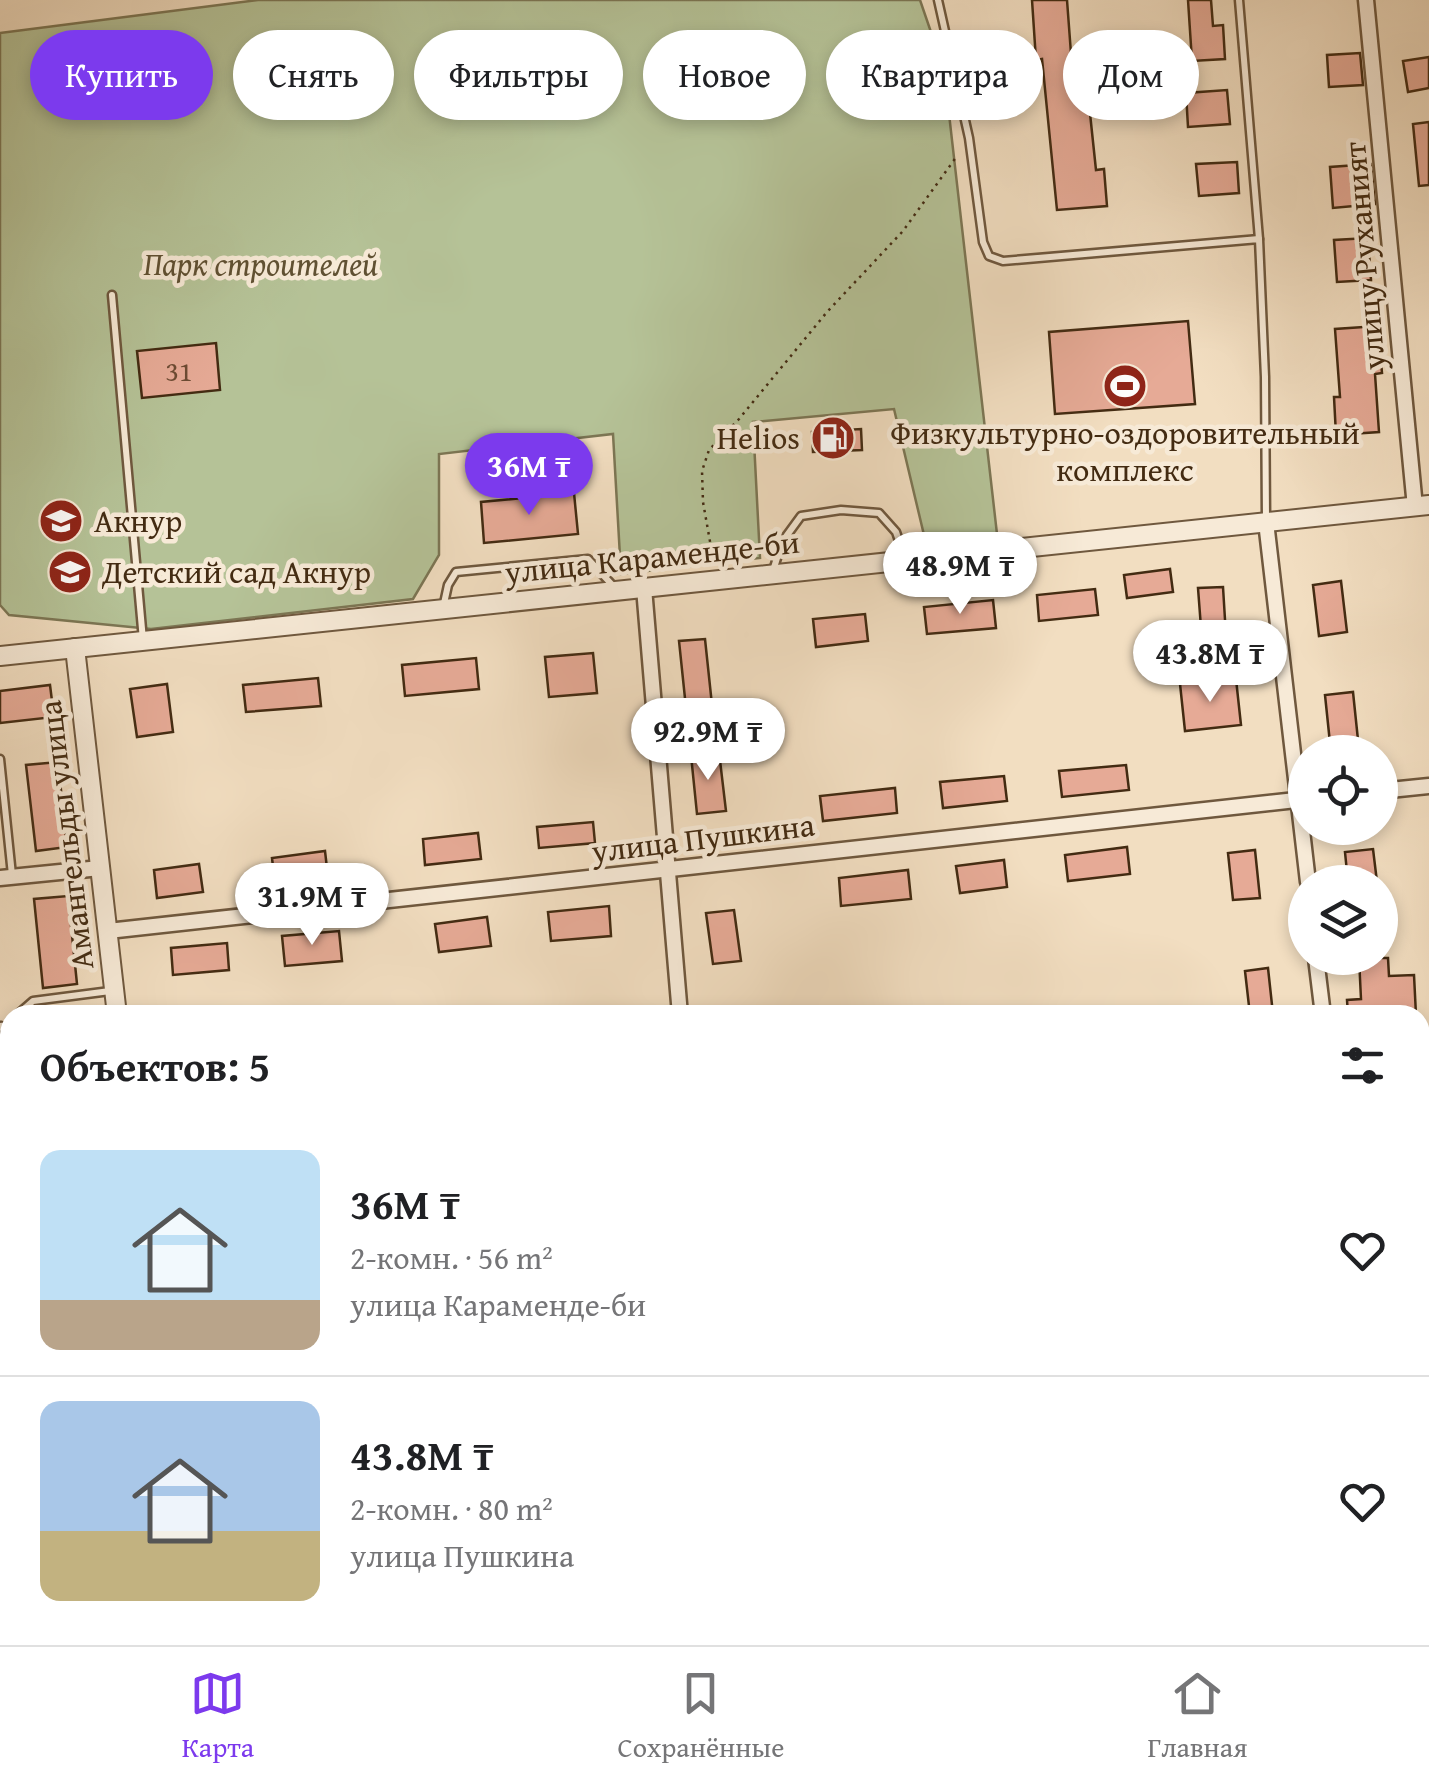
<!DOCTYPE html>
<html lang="ru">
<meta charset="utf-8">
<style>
body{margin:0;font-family:"Gentium Book Plus",serif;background:#f6f6f6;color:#202124;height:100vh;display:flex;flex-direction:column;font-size:38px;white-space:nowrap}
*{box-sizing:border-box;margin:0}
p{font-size:32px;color:#757577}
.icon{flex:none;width:55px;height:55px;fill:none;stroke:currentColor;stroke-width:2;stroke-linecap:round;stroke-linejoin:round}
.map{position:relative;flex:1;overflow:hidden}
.side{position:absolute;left:0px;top:1005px;width:1430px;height:640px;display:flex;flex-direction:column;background:#fff;border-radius:30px 30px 0 0;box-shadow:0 5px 15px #0003}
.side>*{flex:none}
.hud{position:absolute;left:30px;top:30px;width:1370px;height:90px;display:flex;gap:20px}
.fabs{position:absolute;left:1288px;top:735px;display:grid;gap:20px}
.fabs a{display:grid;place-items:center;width:110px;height:110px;border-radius:50%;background:#fff;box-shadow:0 5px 15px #0003;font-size:50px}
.price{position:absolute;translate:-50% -85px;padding:0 22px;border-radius:35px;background:#fff;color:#222;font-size:32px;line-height:65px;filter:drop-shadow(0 2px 5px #0008)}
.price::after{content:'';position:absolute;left:50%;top:60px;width:30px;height:22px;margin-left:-15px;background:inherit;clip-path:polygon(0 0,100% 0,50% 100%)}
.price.current{background:#7c3aed;color:#fff}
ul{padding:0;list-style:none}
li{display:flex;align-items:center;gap:30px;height:250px;padding:0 40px}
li+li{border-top:2px solid #e0e0e0}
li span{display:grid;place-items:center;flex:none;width:280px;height:200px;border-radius:20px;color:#555}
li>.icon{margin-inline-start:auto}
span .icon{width:120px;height:120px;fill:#fffc;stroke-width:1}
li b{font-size:42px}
h2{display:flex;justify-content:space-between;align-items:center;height:120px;padding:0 40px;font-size:42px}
.pill{padding:0 35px;border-radius:45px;background:#fff;box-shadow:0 5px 15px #0003;font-size:35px;line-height:90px}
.pill.current{background:#7c3aed;color:#fff}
.dock{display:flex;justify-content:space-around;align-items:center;height:140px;border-top:2px solid #e0e0e0;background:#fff;font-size:28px;color:#757577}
.dock a{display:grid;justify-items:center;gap:5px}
.dock .current{color:#7c3aed}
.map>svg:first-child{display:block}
.green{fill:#b5c297;stroke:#7c7654;stroke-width:2.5}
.building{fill:#e6aa96;stroke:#432b12;stroke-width:2.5}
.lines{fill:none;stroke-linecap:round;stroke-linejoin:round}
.service-casing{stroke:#6f583e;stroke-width:11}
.minor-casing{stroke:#6f583e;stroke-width:19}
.tertiary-casing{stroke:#6f583e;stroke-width:22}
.path{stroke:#432b12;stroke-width:2.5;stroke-dasharray:2.5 5;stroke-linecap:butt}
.service{stroke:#f7ead7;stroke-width:6}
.minor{stroke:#f7ead7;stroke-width:14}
.tertiary{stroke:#f7ead7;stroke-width:18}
.labels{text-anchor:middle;stroke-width:9;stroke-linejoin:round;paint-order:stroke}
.number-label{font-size:28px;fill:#6c4b33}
.street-label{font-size:32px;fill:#432b12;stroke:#f7ead7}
.park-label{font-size:32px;font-style:italic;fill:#605133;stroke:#f7ead7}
.poi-label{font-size:32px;fill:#432b12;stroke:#f7ead7;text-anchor:start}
</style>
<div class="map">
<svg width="1429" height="1645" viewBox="0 0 1429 1645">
<rect width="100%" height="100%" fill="#f2dec1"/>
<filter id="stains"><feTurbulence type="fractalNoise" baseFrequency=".002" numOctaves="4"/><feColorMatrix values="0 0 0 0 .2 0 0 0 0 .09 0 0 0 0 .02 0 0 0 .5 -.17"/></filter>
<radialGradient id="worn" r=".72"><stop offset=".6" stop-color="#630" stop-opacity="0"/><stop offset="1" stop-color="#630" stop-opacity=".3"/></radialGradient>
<polygon class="green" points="258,0 920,0 944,70 997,534 924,535 894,409 753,422 760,558 621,574 613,434 439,454 439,555 413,599 151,629 9,615 0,605 0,33"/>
<g class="building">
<polygon points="1032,0 1067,0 1072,67 1085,66 1096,170 1104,169 1107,206 1057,210 1042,59 1036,60"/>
<polygon points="1188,0 1211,0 1213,26 1223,25 1225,59 1192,61"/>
<polygon points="1360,53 1363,85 1329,87 1327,55"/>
<polygon points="1429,57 1429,88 1408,92 1403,61"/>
<polygon points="1227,90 1230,124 1188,127 1186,93"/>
<polygon points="1429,122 1429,185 1419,186 1413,124"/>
<polygon points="1237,162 1239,193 1199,196 1196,164"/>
<polygon points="1371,164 1375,204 1333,208 1330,167"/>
<polygon points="1368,238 1371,280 1337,282 1334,240"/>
<polygon points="1188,321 1195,404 1055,414 1049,332"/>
<polygon points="1378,326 1382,373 1375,374 1379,432 1336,435 1334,397 1340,397 1335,329"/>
<polygon points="216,343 220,390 142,398 137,351"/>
<polygon points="861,429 862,450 813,452 812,432"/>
<polygon points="574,493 578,534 484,543 481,502"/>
<polygon points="1170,569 1173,592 1127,598 1124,575"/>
<polygon points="1341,581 1347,632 1319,636 1313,585"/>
<polygon points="1223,587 1227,652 1203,654 1198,588"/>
<polygon points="1095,589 1098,615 1039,621 1037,595"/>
<polygon points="993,600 996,628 927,634 924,607"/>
<polygon points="865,614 868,641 816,647 813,619"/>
<polygon points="705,639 712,705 686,708 679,641"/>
<polygon points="593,653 597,693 549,697 545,657"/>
<polygon points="476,658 479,689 405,696 402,665"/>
<polygon points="318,678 321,706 246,712 243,685"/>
<polygon points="1236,679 1241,725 1185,731 1180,684"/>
<polygon points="167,684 173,732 137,737 130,689"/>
<polygon points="50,685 54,717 0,723 0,691"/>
<polygon points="1353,692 1358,740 1330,743 1325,695"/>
<polygon points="719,752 726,811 697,814 691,755"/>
<polygon points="58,762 67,847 36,851 26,765"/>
<polygon points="1126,765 1129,790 1062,797 1059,771"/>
<polygon points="1004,776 1007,801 943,808 940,782"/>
<polygon points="895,788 897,813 823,821 820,796"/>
<polygon points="593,822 595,843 539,848 537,827"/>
<polygon points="478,833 481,859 425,865 423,839"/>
<polygon points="1127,847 1130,874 1068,881 1065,855"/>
<polygon points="1373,849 1377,882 1348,882 1345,852"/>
<polygon points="1255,850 1260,898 1233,900 1228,853"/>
<polygon points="325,851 328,877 275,884 272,858"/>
<polygon points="1004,860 1007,887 960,893 956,866"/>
<polygon points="199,864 203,892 157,898 154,870"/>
<polygon points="908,870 911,899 841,906 839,878"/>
<polygon points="68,896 77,984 43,988 34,899"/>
<polygon points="609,906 611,936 551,941 548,912"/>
<polygon points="734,910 741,961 713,964 706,913"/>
<polygon points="487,917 491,946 439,952 435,924"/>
<polygon points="339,931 342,961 285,966 282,936"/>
<polygon points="227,943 229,970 173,975 171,948"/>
<polygon points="1359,958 1388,958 1389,976 1414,975 1416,1015 1348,1015 1347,1000 1361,999"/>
<polygon points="1268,968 1273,1014 1250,1015 1245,971"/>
</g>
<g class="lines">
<defs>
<g id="service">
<polyline points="938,0 969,138 983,242 989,256 1003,261 1259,239 1265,377 1266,519"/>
<polyline points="1239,0 1259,239"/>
<polyline points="112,295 143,640"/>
<polyline points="772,574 782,542 801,516 841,510 879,513 896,532 905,558"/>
<polyline points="443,608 448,585 456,572 588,559 616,589"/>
<polyline points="0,759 12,875"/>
<polyline points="17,1015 33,1001 110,991"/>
<polyline points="1,1026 10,1038"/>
<polyline points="0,1629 10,1628"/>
</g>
<g id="minor">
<polyline points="1366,0 1415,507"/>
<polyline points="1266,522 1308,882"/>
<polyline points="644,588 680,1015"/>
<polyline points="1380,791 1429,786"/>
<polyline points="0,878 100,868"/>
<polyline points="108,931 1305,799"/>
<polyline points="1316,958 1323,1015"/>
<polyline points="1420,1334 1429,1333"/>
<polyline points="752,1635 753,1645"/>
<polyline points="1389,1635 1390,1645"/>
</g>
<g id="tertiary">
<polyline points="75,648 117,1015"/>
<polyline points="0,656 1429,505"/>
<polyline points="1420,1055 1429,1054"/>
<polyline points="0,1220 10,1219"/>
<polyline points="1420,1613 1429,1612"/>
<polyline points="187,1635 188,1645"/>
<polyline points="1139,1645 1228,1635"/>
</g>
</defs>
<use href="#service" class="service-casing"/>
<use href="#minor" class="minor-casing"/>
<use href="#tertiary" class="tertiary-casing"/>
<polyline class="path" points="714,564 703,502 702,471 709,450 739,419 827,312 903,231 957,156"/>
<use href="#service" class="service"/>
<use href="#minor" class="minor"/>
<use href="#tertiary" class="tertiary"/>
</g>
<defs>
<symbol id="stadium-disc" viewBox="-11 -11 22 22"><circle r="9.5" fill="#8f2418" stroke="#f7ead7"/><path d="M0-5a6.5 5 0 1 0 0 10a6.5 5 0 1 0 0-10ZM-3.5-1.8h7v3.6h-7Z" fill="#fff"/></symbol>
<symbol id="fuel-disc" viewBox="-11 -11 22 22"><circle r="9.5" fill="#8f2418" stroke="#f7ead7"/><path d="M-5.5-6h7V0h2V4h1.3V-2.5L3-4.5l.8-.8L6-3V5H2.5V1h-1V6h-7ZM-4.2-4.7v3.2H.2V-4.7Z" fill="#fff"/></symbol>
<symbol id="school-disc" viewBox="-11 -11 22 22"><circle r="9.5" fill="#8f2418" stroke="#f7ead7"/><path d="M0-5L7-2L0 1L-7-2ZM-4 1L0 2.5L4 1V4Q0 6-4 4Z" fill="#fff"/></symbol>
</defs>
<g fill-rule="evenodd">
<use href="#stadium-disc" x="1100" y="361" width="50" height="50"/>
<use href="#fuel-disc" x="808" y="413" width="50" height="50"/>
<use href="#school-disc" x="36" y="496" width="50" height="50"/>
<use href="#school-disc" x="45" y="547" width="50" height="50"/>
</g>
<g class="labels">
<g class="number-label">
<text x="179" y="381">31</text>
</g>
<g class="street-label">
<text transform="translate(1364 256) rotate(-95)" y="11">улицу Руханият</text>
<text transform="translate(652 557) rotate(-6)" y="11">улица Караменде-би</text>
<text transform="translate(66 835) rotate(-97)" y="11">Амангельды улица</text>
<text transform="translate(703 838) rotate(-7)" y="11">улица Пушкина</text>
</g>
<g class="park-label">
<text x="261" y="275">Парк строителей</text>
</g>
<g class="poi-label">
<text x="1125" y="444" text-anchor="middle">Физкультурно-оздоровительный<tspan x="1125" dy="37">комплекс</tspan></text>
<text x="800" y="449" text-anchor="end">Helios</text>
<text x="94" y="532">Акнур</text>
<text x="102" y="583">Детский сад Акнур</text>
</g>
</g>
<rect width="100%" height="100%" filter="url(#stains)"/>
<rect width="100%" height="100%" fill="url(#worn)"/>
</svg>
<div class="fabs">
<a><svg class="icon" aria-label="locate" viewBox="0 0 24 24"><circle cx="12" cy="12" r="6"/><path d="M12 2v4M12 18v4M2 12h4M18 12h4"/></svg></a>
<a><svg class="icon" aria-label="layers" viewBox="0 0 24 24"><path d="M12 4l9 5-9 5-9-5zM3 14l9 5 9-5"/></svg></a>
</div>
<b class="price current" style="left:529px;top:518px">36M ₸</b>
<b class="price" style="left:960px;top:617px">48.9M ₸</b>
<b class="price" style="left:1210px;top:705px">43.8M ₸</b>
<b class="price" style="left:708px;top:783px">92.9M ₸</b>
<b class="price" style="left:312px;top:948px">31.9M ₸</b>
<div class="hud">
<a class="pill current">Купить</a>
<a class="pill">Снять</a>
<a class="pill">Фильтры</a>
<a class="pill">Новое</a>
<a class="pill">Квартира</a>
<a class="pill">Дом</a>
</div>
<section class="side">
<h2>Объектов: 5<svg class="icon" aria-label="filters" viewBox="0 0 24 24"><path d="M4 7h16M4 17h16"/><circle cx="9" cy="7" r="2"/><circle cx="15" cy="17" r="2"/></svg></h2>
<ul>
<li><span style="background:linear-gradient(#bfe0f5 75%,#b9a48a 0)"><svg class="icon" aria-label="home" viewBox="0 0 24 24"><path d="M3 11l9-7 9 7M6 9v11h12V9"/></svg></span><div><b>36M ₸</b><p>2-комн. · 56 m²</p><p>улица Караменде-би</p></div><svg class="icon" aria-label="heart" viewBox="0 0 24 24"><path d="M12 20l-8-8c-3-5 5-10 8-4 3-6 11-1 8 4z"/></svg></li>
<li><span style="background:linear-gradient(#a9c7e8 65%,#c2b280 0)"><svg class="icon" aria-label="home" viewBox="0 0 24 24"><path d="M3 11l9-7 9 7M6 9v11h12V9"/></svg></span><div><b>43.8M ₸</b><p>2-комн. · 80 m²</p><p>улица Пушкина</p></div><svg class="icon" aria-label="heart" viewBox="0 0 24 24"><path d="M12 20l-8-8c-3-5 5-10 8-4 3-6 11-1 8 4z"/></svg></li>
</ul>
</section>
</div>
<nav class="dock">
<a class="current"><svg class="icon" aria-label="map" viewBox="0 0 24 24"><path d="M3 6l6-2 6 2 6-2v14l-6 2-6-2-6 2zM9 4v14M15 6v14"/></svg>Карта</a>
<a><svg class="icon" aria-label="saved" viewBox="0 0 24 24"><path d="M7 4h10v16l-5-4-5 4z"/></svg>Сохранённые</a>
<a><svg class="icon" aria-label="home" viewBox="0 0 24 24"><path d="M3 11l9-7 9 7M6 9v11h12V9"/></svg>Главная</a>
</nav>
